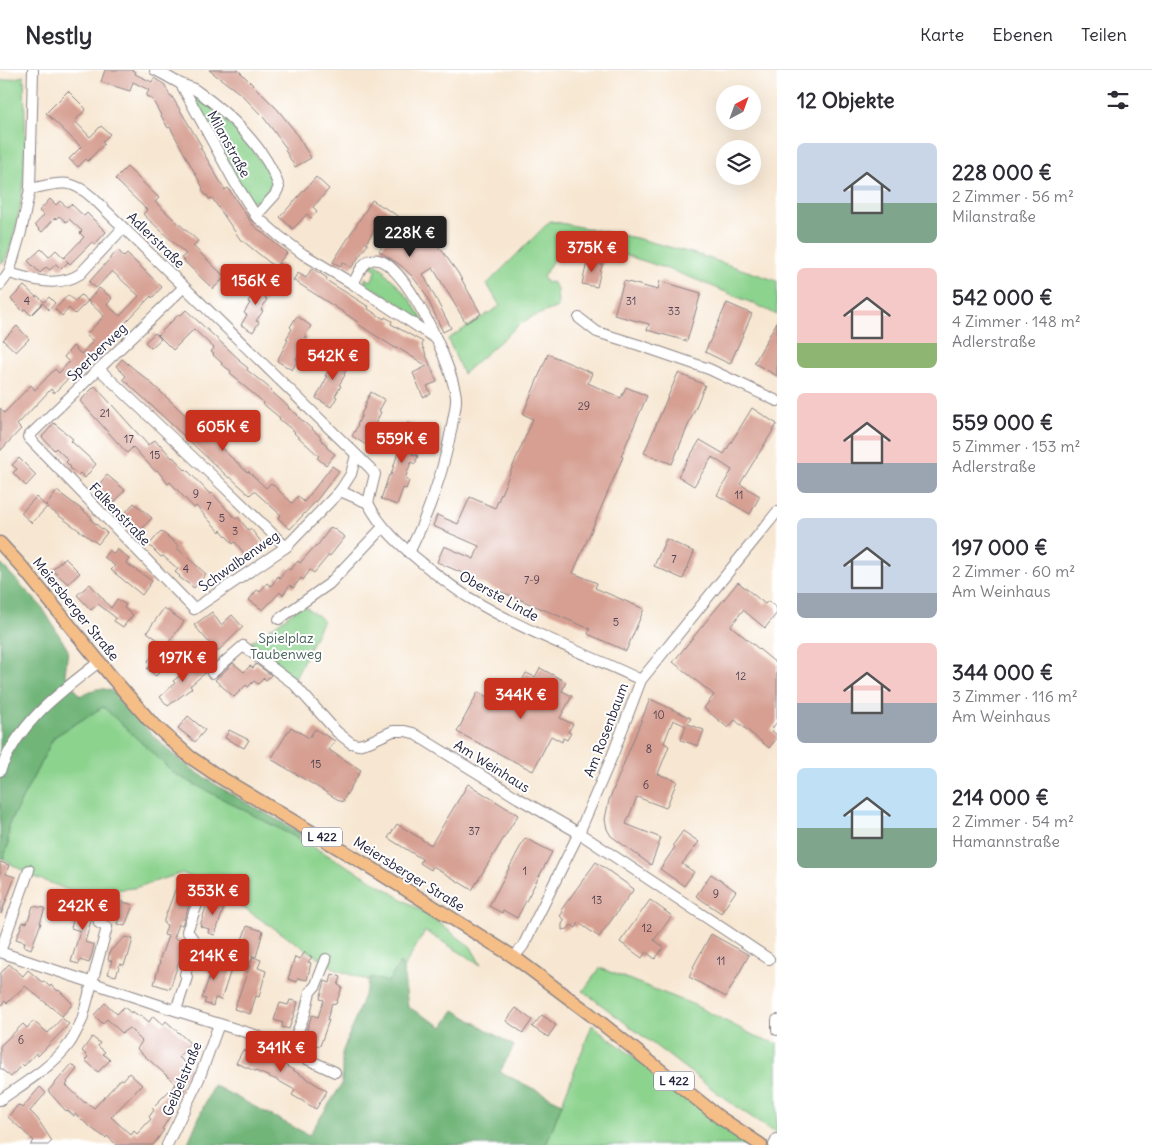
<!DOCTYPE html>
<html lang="de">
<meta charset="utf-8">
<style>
body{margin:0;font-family:Delius,sans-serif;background:#f2f2f3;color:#2b2b33;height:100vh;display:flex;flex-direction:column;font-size:19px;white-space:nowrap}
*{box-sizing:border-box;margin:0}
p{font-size:16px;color:#7c7c81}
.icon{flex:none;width:28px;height:28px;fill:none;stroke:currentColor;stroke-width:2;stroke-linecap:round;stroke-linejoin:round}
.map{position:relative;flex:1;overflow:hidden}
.panel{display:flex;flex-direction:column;background:#fff;width:375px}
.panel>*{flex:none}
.needle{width:32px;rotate:41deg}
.buttons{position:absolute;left:716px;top:15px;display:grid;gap:10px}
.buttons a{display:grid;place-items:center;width:45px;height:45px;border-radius:50%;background:#fff;box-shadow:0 5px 20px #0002;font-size:25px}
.price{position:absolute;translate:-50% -42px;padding:0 11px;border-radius:5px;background:#c8321e;color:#fff;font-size:16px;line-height:32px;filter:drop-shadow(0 1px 2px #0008)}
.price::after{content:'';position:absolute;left:50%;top:30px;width:15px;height:11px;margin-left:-8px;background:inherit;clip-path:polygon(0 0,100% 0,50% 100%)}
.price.on{background:#222;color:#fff}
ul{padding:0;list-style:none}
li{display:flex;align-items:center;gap:15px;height:125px;padding:0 20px}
li span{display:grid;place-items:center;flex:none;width:140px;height:100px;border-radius:8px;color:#555}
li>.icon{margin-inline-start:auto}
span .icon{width:60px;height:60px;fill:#fffc;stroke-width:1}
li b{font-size:21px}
h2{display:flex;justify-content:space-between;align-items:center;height:60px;padding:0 20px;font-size:21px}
header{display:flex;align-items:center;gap:30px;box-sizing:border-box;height:70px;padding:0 25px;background:#fff;border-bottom:1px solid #e1e1e2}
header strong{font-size:24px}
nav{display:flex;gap:28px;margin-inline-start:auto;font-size:18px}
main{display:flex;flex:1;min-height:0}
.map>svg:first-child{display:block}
.green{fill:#8cd38e;stroke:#577a64}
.forest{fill:#71b579;stroke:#4a6c5a}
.building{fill:#d69f92}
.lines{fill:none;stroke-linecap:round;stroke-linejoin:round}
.minor-casing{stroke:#8c8486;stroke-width:12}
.major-casing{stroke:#8c8486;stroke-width:15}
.minor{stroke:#fff;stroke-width:10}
.major{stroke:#f6be87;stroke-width:12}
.labels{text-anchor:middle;stroke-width:4;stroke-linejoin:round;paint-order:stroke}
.number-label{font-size:11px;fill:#4f4151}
.shield{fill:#fff;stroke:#646476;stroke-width:1}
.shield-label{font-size:12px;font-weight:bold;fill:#22223b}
.street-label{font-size:14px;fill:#22223b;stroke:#fff}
.park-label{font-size:14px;fill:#476058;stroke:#fff}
</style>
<header>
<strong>Nestly</strong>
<nav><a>Karte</a><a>Ebenen</a><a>Teilen</a></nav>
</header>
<main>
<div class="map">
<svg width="777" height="1075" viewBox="0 0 777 1075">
<rect width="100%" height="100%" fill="#fff"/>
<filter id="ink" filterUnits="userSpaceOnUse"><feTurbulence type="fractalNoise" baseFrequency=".02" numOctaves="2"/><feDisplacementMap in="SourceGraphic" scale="10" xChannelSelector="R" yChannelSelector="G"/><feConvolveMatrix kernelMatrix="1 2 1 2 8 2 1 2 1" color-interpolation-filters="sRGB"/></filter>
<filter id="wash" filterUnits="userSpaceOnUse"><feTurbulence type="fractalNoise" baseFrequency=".0096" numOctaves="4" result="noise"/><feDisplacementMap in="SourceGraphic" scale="20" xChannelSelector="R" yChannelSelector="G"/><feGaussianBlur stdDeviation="1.12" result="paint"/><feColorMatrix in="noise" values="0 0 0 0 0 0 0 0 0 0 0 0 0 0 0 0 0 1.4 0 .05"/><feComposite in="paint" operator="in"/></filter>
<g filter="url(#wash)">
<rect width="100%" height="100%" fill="#f7e7d2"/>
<g class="green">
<path d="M24,6C25,54 28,104 17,152C13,166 11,178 4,192L0,193V11Z"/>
<polygon points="190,22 199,26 225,49 247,73 273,108 276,120 263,131 251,131 246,126"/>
<path d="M550,151L636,168L699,185L777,211V245C761,236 744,230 728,223C675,200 622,182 565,170L543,207L547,213L552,212L557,219L558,237L532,247L521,253L463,304L448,269L500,236L487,214Z"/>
<polygon points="374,193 386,201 384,203 395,212 411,231 426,255 405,241 406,238 374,218 371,221 365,213 365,208 371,211 377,200 370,196"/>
<polygon points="303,535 323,550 294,610 247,575"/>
<polygon points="103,636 175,704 299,769 365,806 428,845 471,877 481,895 425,861 403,899 400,893 388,913 371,907 369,911 337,900 212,817 182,803 134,818 77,823 31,806 3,789 8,775 9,754 54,667"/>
<polygon points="600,898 692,934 761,969 777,973 777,1064 735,1036 583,921"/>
<polygon points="592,955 749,1075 546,1075"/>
</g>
<g class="forest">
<path d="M0,493L42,537L68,580L65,604L80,626C92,620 99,616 112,621C136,648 160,675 188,696C224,722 263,741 301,763L299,769L175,704L103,637L54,667L9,754L8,775L3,789L0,787Z"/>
<polygon points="400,893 403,899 408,937 443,957 454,940 514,976 500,1002 562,1033 546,1075 187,1075 213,1015 309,1065 342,1014 342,983 371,907 388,912"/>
</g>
<g id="blocks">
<g class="building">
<polygon points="105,0 131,0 136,2 135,4 152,12 154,8 165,15 170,26 171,25 195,65 202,77 200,77 225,120 228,118 253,155 287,183 275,197 243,171 242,172 212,128 209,129 207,125 206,126 202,119 203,118 170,57 168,58 152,29 146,26 149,20 133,12 130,21 101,12"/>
<polygon points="209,0 238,0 278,40 294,60 311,88 295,97 285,80 287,79 264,48 242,25"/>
<polygon points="68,21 86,39 75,51 90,67 101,56 110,64 102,72 104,74 88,91 86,89 78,97 69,89 81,77 46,43"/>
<polygon points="127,97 159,128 155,132 198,171 193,176 225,207 213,219 181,188 186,184 143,144 147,140 115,109"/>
<polygon points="316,107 329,119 313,137 317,141 314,145 311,148 307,144 293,159 280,147"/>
<polygon points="50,129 56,135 60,131 67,137 71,134 84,146 87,143 106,162 95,174 92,172 70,194 66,190 68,192 61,199 56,194 50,200 46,197 40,203 28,191 41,179 49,187 56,180 64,188 84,167 80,163 82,161 69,149 66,152 59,146 56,149 55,148 42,162 35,155 44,145 39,141"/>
<polygon points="372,130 419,159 440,178 458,203 481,244 466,253 433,198 423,204 451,258 443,262 425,223 412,206 399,194 379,181 389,166 376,157 366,173 368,174 351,198 343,192 340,196 333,192"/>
<polygon points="118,180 124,187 127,184 162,217 152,228 151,226 107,272 105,271 93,283 54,323 51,319 17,355 21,359 0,381 0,338 4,343 31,315 35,320 55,299 59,303 69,292 64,287 73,276 81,284 93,271 86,265 104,246 88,231 75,244 69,238 62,246 55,239 68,225 75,231 81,225 88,231 99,218 112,228 107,235 120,246 139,226 112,201 96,218 89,212"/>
<polygon points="588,188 603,191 597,217 582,214"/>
<polygon points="279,193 287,198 282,206 274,201"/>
<polygon points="312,198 327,208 326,210 369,237 368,239 384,249 385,247 392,251 391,254 423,272 422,275 437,312 427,316 431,324 423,327 413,303 427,296 398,278 397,279 381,269 358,254 359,253 343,242 293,210 298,203 306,208"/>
<polygon points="258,210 271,217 265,228 267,229 261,240 263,241 256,251 259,252 253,262 241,255 247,245 244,243 250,233 248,232 254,221 252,220"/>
<polygon points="624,211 658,220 660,211 701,223 687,271 647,260 649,254 614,245"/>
<polygon points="24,216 36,227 38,226 44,232 49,227 55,233 49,240 43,233 31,245 25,239 23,241 11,229"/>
<polygon points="727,233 752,244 730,294 705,282"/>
<polygon points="186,240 240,290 239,291 248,298 247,300 272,320 271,321 289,337 288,338 298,345 297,346 321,367 320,369 327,375 326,377 335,384 326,395 317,388 319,386 294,363 295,362 279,349 280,348 262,333 263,332 238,311 239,310 230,303 231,301 221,294 222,293 213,285 214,284 211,282 214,278 194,259 173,280 158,265 179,244 181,245"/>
<polygon points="297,246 311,256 305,266 307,268 300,278 302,279 296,289 298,290 292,300 277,291 288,270 286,269 292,259 290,257"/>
<polygon points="777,252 777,306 754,293"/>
<polygon points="17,256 29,269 16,282 3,270"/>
<polygon points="155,263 161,269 151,278 145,272"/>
<polygon points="335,284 350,293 344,304 345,305 339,315 341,316 335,326 337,327 331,337 316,328 327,307 325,306 331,296 329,294"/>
<polygon points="548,284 592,303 588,313 621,328 626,317 647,326 621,386 623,387 573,503 597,513 595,518 644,539 626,581 588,564 590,559 466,507 467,505 437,492 444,476 474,489 479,476 433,456 437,445 458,454 470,427 495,438 533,349 523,344"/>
<polygon points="122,289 150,312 247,402 248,401 266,418 271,413 292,433 298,426 304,432 332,396 339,401 316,431 290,459 278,448 281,445 254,421 250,425 230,407 229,408 123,309 126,306 116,296"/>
<polygon points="678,303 705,315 672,394 644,383"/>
<polygon points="95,316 148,375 155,370 159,375 160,374 172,388 173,387 185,400 186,399 210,424 212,423 236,449 238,447 249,461 251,459 262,473 260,475 263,479 255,486 251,482 246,486 235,472 233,474 221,460 220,462 196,436 194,438 170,412 168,414 157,400 155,401 133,377 127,383 80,331"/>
<polygon points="371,322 385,330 379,341 381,342 371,363 373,364 366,375 352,366 358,355 357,355 362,345 361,344 367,333 365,333"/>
<polygon points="752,338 777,354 740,414 760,426 750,444 717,425 732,400 712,387 694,416 678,406 700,370 724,384"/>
<polygon points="54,353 73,369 71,371 96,394 85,408 80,403 78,405 70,398 71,397 66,392 68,390 56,378 54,380 42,367"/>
<polygon points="407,353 425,359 421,369 418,368 412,384 418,386 415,394 411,392 405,409 409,411 406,419 403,418 397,435 381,429 389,405 391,405"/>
<polygon points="19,388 36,405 26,416 13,403 17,399 12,395"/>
<polygon points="107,405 125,420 113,434 109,430 107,432 98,424 100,422 96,418"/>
<polygon points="57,421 85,442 92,448 91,450 107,463 98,474 47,437 32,453 21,443 36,427 46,436"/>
<polygon points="134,433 152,448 140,461 136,458 134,460 122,446"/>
<polygon points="331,457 345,467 330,486 329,485 314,503 310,500 303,510 301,508 293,518 290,515 283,525 280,522 263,540 249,530 257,520 260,522 267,513 271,516 278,506 280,508 287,498 290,500 298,491 300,493 316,475 317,476"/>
<polygon points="161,461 179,476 177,478 206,504 194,518 179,507 180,506 175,502 178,499 163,486 161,487 149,475"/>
<polygon points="666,469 694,482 683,509 654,496"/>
<polygon points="117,479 129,489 126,493 152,511 142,525 111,500 115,496 104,487 109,480 114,484"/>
<polygon points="65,488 80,503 68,514 52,500"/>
<polygon points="738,512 765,534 768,531 777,538 777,543 765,558 743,540 731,556 777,594 777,652 771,660 777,665 777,668 769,678 735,650 728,658 704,638 714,625 673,592"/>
<polygon points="90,514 111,538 117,529 126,535 124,538 133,545 123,557 114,551 116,548 98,534 91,540 77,525"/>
<polygon points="164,538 184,552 166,576 147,562"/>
<polygon points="212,542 221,555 232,545 243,557 217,582 194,555"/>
<polygon points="159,583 169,590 156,606 147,599 151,594 148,591 153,585 156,587"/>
<polygon points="198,591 206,600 205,603 190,616 192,618 168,636 160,627 175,613 173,611"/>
<polygon points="233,593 244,602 250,596 253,598 256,594 271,605 266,610 264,608 258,614 254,611 248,617 246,615 234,627 215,610"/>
<polygon points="540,598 566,612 562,621 572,626 560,648 573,654 568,662 571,663 567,670 563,668 562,672 551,666 533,701 457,662 478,622 508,638 526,603 535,607"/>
<polygon points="650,629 691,648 688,654 704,660 698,676 681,670 686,656 673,650 664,673 669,676 658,704 677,711 666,738 637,727 626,754 661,768 651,795 611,766 607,759 605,749 609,730"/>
<polygon points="188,646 205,660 195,672 178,658"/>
<polygon points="291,657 309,668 315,659 335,671 329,680 361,700 342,732 271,689"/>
<polygon points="229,660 249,670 244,678 225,668"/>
<polygon points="468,714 518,745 472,820 433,796 431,800 420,793 422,789 388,768 397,754 431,775"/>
<polygon points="683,761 699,772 682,794 694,802 684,816 660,799 675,777 673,775"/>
<polygon points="525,768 552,782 517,848 503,840 502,843 489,836"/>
<polygon points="0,792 9,795 6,804 15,807 1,844"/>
<polygon points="596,792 634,819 599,867 579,853 576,858 571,855 568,859 562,860 562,854 565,850 560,846 563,842 561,840"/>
<polygon points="711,804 736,821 721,843 696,826"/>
<polygon points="177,815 194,821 182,855 179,854 174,868 185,872 170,919 154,914 160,892 159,891 168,866 164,865 167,855 164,854 164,850"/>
<polygon points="104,826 133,835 125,856 117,854 119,849 110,847 113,837 102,833"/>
<polygon points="79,828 96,833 85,872 94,875 92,884 89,893 80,890 79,894 71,892 80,861 71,858"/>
<polygon points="219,829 226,831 215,865 208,863 209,859 200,856 208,830 218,833"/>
<polygon points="650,830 672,846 654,870 664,877 655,889 646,882 642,888 620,872"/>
<polygon points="33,836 45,838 40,853 41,853 31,879 24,876 25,872 16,869 23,852 27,853"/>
<polygon points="247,856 263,861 256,887 238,881"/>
<polygon points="711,864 749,885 726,927 689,907 694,898 693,897"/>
<polygon points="125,867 133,869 128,887 127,887 124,895 120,894 116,906 108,904 112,891 108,890 110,881"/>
<polygon points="305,882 312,887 308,892 311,893 307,910 298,908 297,912 288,909 295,887 300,889"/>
<polygon points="253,887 261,890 258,898 266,901 259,927 256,926 250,944 234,939"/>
<polygon points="198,889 231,900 221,930 215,928 213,936 204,933 206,929 202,928 211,902 195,897"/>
<polygon points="9,894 23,906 28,900 42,912 44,911 50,917 51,915 58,921 59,920 72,933 71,936 62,946 25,916 7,933 5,931 0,937 0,904"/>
<polygon points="332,904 341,907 338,915 342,917 336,934 332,933 327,950 329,950 320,976 310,973 312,965 306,962 312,945 318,947 324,930 320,929 325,911 330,913"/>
<polygon points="290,930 298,932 289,959 282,957 283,953 274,950 280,933 288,935"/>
<polygon points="105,933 117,944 124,937 131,943 132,941 139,946 141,945 149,952 153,946 163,955 166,951 190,973 179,987 192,1000 180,1014 185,1019 167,1037 172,1043 162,1059 164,1060 153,1075 117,1075 107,1066 106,1068 94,1060 75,1044 74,1046 67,1040 66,1041 48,1021 72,994 77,999 67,1012 68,1013 66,1015 85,1033 86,1032 94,1038 121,1009 123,1010 129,1003 142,1015 111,1047 131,1065 134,1061 137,1064 151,1049 149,1047 154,1040 152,1038 176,1014 137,979 142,971 129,958 122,963 107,949 103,954 94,945"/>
<polygon points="516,938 532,950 523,963 506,951"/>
<polygon points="542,945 556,955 548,967 532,957"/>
<polygon points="62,948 69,954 38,986 36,983 24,996 22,994 11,1007 0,998 0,976 23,954 27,958 33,951 48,963"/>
<polygon points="92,967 100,973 98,976 105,982 103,984 110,990 98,1002 85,990 88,987 82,981"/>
<polygon points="253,972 289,988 285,995 327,1021 316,1039 292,1025 295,1020 277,1010 236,993 243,980 247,982"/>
<polygon points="40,1017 46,1023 30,1041 37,1048 52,1071 48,1075 30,1075 34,1071 32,1069 8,1047 17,1036 19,1035 22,1038"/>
</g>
</g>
</g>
<g filter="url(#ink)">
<use href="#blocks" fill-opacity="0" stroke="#8c8486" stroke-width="1"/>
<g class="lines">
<defs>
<g id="minor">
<path d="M155,0C164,4 171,9 179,13C185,16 192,17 197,21C229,43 267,79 279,117L275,125L256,146"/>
<polyline points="181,14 234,111 256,146 279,166 303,184 353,214 435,268"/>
<path d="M30,119C58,113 70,107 93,128L370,398L375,404L368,433"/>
<path d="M9,203C32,210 58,218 80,204L123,158"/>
<path d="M353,214C357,207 362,192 371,190C402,180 457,305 456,330C456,338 453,348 452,356C444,400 429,443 409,483"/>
<polyline points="0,215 9,203 21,162 30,119 33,0"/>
<polyline points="184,217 28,367 194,539 286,477 340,421 351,404 356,385"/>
<polyline points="579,248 597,262 639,275 709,299 777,331"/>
<polyline points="99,299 218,411 286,477"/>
<polyline points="340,421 368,433"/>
<path d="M368,433C380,457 400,475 421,492C437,505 454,519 473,530C526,562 585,583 641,610"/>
<polyline points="279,549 329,514 383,457"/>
<polyline points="212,603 243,576 294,614 337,662 351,673 358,675 369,672 393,661 405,661 413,663 518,728 579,763 769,889"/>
<path d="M0,701C19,652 59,623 99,592"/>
<polyline points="29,800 0,882 171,939 255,965 335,1002"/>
<polyline points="514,887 523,876 579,763 613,684 641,610 777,442"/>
<polyline points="176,940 187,907 185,904 196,873 187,861 206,811"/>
<polyline points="777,950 777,960"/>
<polyline points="290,980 305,943 310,922 316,915 326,889"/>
<path d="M0,1030C23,1014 52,997 69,974C74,967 78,958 82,950L107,857L99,853L98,848L100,841"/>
<polyline points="167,1075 199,1009 219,954"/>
<polyline points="774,1075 777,1069"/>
</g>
<polyline id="major" points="0,473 23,498 110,605 149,650 190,687 218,706 365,794 514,887 590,944 719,1047 761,1075"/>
</defs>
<use href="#minor" class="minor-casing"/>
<use href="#major" class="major-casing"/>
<use href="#minor" class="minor"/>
<use href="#major" class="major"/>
</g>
</g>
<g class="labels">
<g class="number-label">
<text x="27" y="235">4</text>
<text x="631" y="235">31</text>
<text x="674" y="245">33</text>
<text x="584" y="340">29</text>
<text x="105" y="347">21</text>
<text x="129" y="373">17</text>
<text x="155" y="389">15</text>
<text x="196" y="428">9</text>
<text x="739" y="429">11</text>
<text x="209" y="440">7</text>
<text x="222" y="452">5</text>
<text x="235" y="465">3</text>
<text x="674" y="493">7</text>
<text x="186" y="503">4</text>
<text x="532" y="514">7-9</text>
<text x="616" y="556">5</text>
<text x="741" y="610">12</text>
<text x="659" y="649">10</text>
<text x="649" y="683">8</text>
<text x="316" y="698">15</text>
<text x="646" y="719">6</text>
<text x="474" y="765">37</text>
<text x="525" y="805">1</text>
<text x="716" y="828">9</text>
<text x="597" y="834">13</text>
<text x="647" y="862">12</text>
<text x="721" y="895">11</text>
<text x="21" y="974">6</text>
</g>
<g class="shield">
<rect x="302" y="757.5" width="40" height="19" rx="4"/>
<rect x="654" y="1001.5" width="40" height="19" rx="4"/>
</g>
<g class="shield-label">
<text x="322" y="771">L 422</text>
<text x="674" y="1015">L 422</text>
</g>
<g class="street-label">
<text transform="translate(229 74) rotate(61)" y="5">Milanstraße</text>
<text transform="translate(156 170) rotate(44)" y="5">Adlerstraße</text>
<text transform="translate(97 282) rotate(-44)" y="5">Sperberweg</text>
<text transform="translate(120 444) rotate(46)" y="5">Falkenstraße</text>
<text transform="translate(239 491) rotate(-35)" y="5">Schwalbenweg</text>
<text transform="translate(499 526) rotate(29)" y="5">Oberste Linde</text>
<text transform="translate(76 539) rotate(51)" y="5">Meiersberger Straße</text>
<text transform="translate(606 660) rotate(-69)" y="5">Am Rosenbaum</text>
<text transform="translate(492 696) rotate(32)" y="5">Am Weinhaus</text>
<text transform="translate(409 804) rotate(32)" y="5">Meiersberger Straße</text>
<text transform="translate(182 1009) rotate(-67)" y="5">Geibelstraße</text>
</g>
<g class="park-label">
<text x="286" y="573">Spielplaz<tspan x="286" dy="16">Taubenweg</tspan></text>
</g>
</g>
</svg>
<div class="buttons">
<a><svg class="needle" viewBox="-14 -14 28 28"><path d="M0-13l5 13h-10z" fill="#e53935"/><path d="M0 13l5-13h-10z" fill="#7c7c81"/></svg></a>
<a><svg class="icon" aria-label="layers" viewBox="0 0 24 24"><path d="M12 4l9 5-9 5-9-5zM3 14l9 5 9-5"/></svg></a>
</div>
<b class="price on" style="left:410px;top:188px">228K €</b>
<b class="price" style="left:592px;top:203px">375K €</b>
<b class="price" style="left:256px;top:236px">156K €</b>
<b class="price" style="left:333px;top:311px">542K €</b>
<b class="price" style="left:223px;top:382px">605K €</b>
<b class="price" style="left:402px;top:394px">559K €</b>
<b class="price" style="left:183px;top:613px">197K €</b>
<b class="price" style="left:521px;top:650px">344K €</b>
<b class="price" style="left:213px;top:846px">353K €</b>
<b class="price" style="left:83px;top:861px">242K €</b>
<b class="price" style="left:214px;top:911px">214K €</b>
<b class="price" style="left:281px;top:1003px">341K €</b>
</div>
<section class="panel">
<h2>12 Objekte<svg class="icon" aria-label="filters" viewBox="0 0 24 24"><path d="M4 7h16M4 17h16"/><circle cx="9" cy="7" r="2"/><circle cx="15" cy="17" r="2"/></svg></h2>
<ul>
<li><span style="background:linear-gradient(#c9d6e8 60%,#7fa58c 0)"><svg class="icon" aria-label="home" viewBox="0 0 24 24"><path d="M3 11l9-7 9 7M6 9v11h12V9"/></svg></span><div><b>228 000 €</b><p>2 Zimmer · 56 m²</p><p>Milanstraße</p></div></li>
<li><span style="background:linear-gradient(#f6c9c9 75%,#8fb573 0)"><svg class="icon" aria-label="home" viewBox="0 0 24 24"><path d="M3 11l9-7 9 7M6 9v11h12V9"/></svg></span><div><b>542 000 €</b><p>4 Zimmer · 148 m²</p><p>Adlerstraße</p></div></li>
<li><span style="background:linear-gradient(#f6c9c9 70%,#9aa5b1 0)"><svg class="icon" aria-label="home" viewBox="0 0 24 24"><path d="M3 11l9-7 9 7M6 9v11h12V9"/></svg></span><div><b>559 000 €</b><p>5 Zimmer · 153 m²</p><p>Adlerstraße</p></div></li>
<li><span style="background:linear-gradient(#c9d6e8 75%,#9aa5b1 0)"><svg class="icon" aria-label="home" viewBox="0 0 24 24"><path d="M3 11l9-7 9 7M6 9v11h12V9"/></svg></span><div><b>197 000 €</b><p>2 Zimmer · 60 m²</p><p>Am Weinhaus</p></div></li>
<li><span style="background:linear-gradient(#f6c9c9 60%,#9aa5b1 0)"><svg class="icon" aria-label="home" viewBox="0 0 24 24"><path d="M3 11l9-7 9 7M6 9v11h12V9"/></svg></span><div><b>344 000 €</b><p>3 Zimmer · 116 m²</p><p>Am Weinhaus</p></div></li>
<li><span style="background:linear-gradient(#bfe0f5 60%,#7fa58c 0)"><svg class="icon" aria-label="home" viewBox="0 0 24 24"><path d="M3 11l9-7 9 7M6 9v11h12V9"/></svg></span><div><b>214 000 €</b><p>2 Zimmer · 54 m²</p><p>Hamannstraße</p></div></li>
</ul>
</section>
</main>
